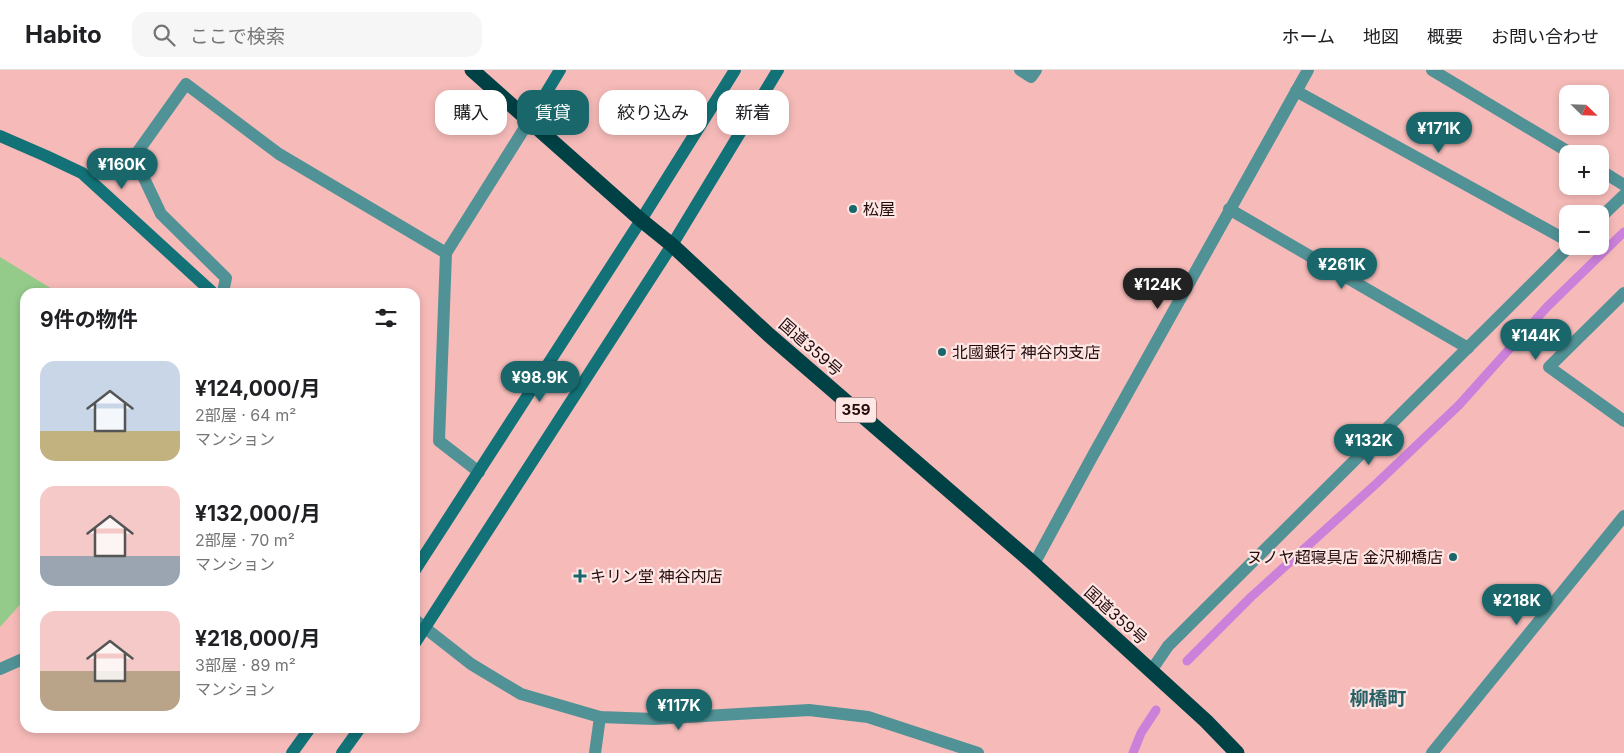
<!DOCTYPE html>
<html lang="ja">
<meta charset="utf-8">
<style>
body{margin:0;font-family:Inter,"Noto Sans JP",sans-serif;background:#f6f6f6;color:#202124;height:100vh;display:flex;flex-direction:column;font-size:19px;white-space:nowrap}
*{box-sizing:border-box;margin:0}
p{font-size:16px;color:#757577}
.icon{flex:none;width:28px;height:28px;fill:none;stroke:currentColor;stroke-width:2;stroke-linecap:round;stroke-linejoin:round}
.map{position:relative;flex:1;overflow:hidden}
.details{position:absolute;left:20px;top:218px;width:400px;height:445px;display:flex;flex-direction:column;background:#fff;border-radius:15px;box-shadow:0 2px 8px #0003}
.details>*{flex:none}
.top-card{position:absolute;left:435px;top:20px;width:475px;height:45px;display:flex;gap:10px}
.needle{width:32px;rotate:113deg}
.tools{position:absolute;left:1559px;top:15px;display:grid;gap:10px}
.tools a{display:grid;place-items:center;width:50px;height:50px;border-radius:10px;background:#fff;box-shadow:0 2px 8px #0003;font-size:25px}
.price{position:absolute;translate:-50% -42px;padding:0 11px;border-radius:18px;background:#19676b;color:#fff;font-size:16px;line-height:32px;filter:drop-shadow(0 1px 2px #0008)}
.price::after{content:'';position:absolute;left:50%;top:30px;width:15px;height:11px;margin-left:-8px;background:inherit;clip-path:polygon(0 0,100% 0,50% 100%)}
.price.on{background:#222;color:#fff}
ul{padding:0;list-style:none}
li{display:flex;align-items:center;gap:15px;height:125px;padding:0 20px}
li span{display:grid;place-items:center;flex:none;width:140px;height:100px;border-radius:15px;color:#555}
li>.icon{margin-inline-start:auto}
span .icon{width:60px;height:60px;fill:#fffc;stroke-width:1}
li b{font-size:21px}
h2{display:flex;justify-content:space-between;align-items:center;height:60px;padding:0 20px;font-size:21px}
.pill{padding:0 18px;border-radius:15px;background:#fff;box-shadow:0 2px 8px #0003;font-size:18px;line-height:45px}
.pill.on{background:#19676b;color:#fff}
header{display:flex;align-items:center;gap:30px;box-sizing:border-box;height:70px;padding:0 25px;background:#fff;border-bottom:1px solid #e0e0e0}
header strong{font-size:24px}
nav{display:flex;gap:28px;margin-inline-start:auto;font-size:18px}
.search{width:350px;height:45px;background:#f6f6f6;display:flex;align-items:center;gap:12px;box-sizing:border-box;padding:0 18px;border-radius:15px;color:#757577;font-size:19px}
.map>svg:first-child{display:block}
.green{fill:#94cb8a}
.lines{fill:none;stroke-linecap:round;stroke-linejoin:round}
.stream{stroke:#cb80da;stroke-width:9}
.street{stroke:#519296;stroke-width:12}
.secondary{stroke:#127277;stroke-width:12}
.highway{stroke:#004145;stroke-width:15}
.poi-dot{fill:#19676b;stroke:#fee6e5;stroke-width:2}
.labels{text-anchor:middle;stroke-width:4.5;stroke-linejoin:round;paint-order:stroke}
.shield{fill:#fee6e5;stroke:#664d4d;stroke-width:1}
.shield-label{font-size:15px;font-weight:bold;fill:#250c0c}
.poi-label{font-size:16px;fill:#250c0c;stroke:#fee6e5;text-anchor:start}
.street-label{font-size:16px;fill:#250c0c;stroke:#fee6e5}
.quarter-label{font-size:19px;font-weight:bold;fill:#276165;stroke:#fee6e5}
</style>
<header>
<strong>Habito</strong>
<div class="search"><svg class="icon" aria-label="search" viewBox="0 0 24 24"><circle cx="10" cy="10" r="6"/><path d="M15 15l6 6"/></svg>ここで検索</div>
<nav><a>ホーム</a><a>地図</a><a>概要</a><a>お問い合わせ</a></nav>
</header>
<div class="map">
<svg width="1624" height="683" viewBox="0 0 1624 683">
<rect width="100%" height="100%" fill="#f6bbb9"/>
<polygon class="green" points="0,187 57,222 25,222 25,529 0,557"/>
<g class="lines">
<g class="stream">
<polyline points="1187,591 1251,527 1377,413 1459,335 1547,237 1624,162"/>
<polyline points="1133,683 1141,663 1156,640"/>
</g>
<g class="street">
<polyline points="1020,0 1031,7 1036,0"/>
<polyline points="1432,0 1572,84"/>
<polyline points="1296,21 1568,171"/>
<polyline points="1600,100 1624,115"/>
<polyline points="1229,139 1468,278"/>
<polyline points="1600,148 1624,125"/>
<polyline points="223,222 226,208 161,144 134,87 186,14 279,84 446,183"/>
<polyline points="1624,223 1549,297 1624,351"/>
<polyline points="479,402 439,371 446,183 529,51"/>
<polyline points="1034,494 1092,387 1308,0"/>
<polyline points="415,550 471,594 521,624 600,647 654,649 809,640 868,647 978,683"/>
<polyline points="0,599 25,588"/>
<polyline points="1151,601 1168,576 1570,176"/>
<polyline points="595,683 600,647"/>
<polyline points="1432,683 1624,446"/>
</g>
<g class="secondary">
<polyline points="529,51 560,0"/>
<polyline points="0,66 46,86 82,103 212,222"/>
<polyline points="415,500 641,150 735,0"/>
<polyline points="415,573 672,175 778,0"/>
<polyline points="292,683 310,658"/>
<polyline points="342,683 360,658"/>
</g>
<polyline class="highway" points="472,0 641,150 672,175 769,265 1034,494 1206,651 1237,683"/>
</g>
<g class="poi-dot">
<circle cx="853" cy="139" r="5"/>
<circle cx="942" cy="282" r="5"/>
<circle cx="1453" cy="487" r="5"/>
<path d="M577.5 498.5h5v5h5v5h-5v5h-5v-5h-5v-5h5z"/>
</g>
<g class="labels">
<rect class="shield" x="836" y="327.5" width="40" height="25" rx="4"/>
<g class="shield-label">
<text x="856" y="345">359</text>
</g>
<g class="poi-label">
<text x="863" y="145">松屋</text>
<text x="952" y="288">北國銀行 神谷内支店</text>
<text x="1443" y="493" text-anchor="end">ヌノヤ超寝具店 金沢柳橋店</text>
<text x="590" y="512">キリン堂 神谷内店</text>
</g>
<g class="street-label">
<text transform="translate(811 277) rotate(41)" y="6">国道359号</text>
<text transform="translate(1116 545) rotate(42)" y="6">国道359号</text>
</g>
<g class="quarter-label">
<text x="1378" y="635">柳橋町</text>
</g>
</g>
</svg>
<div class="tools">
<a><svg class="needle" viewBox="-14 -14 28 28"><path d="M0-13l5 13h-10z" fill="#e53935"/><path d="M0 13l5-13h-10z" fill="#757577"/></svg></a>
<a>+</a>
<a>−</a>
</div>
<b class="price" style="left:1439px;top:84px">¥171K</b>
<b class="price" style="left:122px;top:120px">¥160K</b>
<b class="price" style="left:1342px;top:220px">¥261K</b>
<b class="price on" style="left:1158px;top:240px">¥124K</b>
<b class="price" style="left:1536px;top:291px">¥144K</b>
<b class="price" style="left:540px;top:333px">¥98.9K</b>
<b class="price" style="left:1369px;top:396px">¥132K</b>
<b class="price" style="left:1517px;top:556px">¥218K</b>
<b class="price" style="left:679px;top:661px">¥117K</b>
<div class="top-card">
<a class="pill">購入</a>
<a class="pill on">賃貸</a>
<a class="pill">絞り込み</a>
<a class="pill">新着</a>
</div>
<section class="details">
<h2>9件の物件<svg class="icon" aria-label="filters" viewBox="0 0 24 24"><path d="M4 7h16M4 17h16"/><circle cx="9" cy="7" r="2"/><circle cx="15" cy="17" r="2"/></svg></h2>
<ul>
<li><span style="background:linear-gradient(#c9d6e8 70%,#c2b280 0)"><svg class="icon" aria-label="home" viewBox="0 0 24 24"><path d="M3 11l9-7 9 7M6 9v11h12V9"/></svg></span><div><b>¥124,000/月</b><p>2部屋 · 64 m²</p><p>マンション</p></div></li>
<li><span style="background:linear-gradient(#f6c9c9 70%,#9aa5b1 0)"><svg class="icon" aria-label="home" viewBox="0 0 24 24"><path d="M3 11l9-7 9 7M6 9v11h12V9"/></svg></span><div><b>¥132,000/月</b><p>2部屋 · 70 m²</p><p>マンション</p></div></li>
<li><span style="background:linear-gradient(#f6c9c9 60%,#b9a48a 0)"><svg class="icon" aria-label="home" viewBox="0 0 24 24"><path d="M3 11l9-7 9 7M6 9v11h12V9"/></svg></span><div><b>¥218,000/月</b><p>3部屋 · 89 m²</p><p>マンション</p></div></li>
</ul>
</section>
</div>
